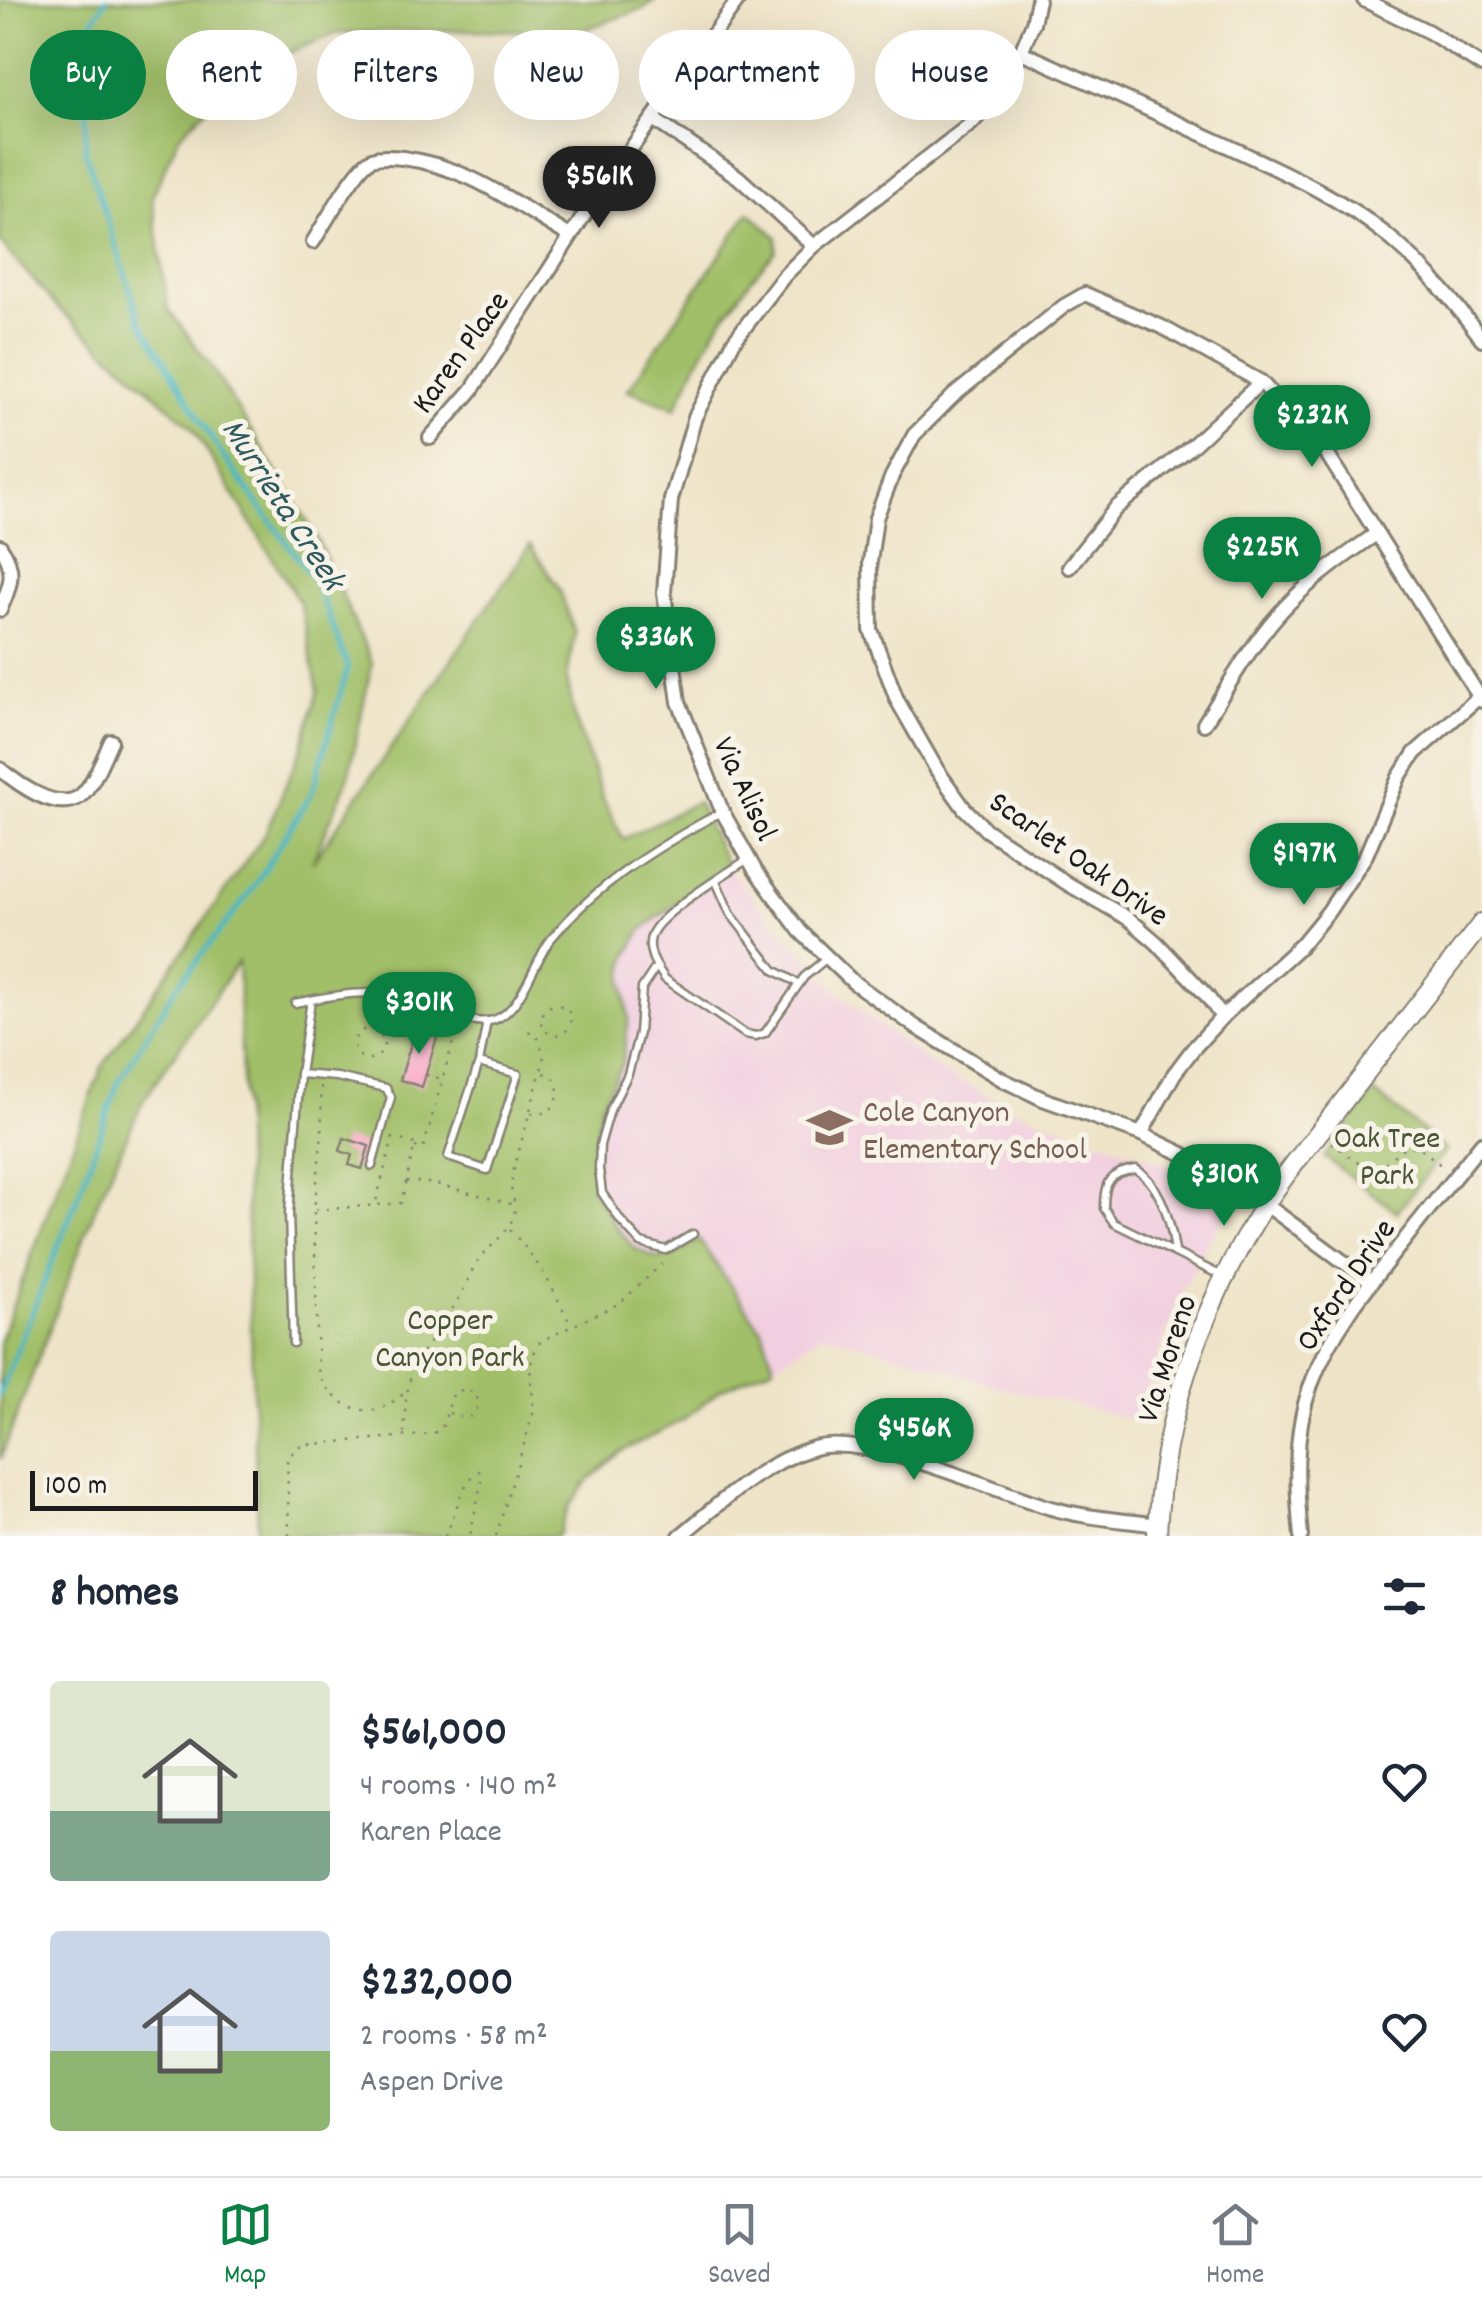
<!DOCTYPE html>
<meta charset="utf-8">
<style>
body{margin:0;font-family:Dekko,sans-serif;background:#f6f6f7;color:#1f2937;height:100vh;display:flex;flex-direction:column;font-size:38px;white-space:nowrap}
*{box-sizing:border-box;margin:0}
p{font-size:32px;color:#747a83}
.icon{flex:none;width:55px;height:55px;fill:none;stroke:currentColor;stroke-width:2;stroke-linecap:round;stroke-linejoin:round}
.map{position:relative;height:1536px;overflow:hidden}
.sheet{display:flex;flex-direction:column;background:#fff;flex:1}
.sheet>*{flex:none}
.guide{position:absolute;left:30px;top:30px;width:1422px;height:90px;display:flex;gap:20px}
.scale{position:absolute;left:30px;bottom:25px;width:228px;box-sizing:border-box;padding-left:10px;border:5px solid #1c1c1c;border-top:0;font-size:28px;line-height:35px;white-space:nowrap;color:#1c1c1c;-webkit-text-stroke:8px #f7f3e8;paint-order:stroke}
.price{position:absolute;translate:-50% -85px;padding:0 22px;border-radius:35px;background:#0b8043;color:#fff;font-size:32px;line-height:65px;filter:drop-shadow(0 2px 5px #0008)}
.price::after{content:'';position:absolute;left:50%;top:60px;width:30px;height:22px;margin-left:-15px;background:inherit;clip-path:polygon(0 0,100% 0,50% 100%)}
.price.selected{background:#222;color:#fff}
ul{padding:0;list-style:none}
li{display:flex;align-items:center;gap:30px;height:250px;padding:0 50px}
li span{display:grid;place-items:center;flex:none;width:280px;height:200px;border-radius:10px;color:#555}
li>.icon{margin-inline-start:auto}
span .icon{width:120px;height:120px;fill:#fffc;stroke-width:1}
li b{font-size:42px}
h2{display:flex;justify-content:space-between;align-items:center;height:120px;padding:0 50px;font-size:42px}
.tag{padding:0 35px;border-radius:45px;background:#fff;box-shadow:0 10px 40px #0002;font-size:35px;line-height:90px}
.tag.selected{background:#0b8043;color:#fff}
.menu{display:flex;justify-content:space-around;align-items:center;height:140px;border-top:2px solid #e0e1e3;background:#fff;font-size:28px;color:#747a83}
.menu a{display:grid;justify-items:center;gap:5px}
.menu .selected{color:#0b8043}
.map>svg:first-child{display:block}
.built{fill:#f2cfe0}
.green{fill:#a0bf67;stroke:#5e6e42;stroke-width:2.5}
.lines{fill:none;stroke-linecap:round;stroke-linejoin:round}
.stream{stroke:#4ab7c5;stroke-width:5}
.building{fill:#faa7c7}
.lane-casing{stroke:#868072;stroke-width:11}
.street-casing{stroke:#868072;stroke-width:18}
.secondary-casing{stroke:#868072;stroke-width:22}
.path{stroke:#868072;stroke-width:2.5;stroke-dasharray:2.5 8;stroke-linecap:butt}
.lane{stroke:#fff;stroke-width:6}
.street{stroke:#fff;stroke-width:12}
.secondary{stroke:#fff;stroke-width:18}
.labels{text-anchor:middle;stroke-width:10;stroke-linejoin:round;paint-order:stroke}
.street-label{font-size:32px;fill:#1c1c1c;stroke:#f7f3e8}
.education-label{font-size:32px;fill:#785e54;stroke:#f7f3e8;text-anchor:start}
.park-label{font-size:32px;fill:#4a5536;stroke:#f7f3e8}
.water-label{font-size:35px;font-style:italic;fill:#2e5a60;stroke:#f7f3e8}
</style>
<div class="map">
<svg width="1482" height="1536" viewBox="0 0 1482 1536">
<rect width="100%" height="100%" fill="#f7f3e8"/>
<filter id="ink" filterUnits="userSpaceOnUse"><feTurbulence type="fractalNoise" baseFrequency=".01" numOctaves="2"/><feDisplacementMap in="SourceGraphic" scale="20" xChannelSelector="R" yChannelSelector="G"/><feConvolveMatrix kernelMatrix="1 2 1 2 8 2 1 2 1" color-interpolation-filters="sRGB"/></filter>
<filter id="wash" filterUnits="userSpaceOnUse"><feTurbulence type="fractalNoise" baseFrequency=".0048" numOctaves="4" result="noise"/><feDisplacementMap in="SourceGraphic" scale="40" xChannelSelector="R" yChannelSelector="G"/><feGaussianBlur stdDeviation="2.25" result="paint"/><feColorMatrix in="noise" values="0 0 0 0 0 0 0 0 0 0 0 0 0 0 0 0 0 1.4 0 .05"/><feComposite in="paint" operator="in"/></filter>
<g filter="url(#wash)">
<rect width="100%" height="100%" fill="#efe4c8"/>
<polygon class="built" points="727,865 764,912 842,996 933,1066 1009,1108 1162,1163 1199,1184 1227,1208 1179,1297 1135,1420 992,1385 907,1356 823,1334 774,1366 763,1332 699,1240 670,1256 657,1258 634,1248 617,1228 591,1187 600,1107 622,1064 629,1019 623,979 627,957 641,930"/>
<g class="green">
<polygon points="0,0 655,0 643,9 580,31 438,30 338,33 245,70 179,136 152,197 168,309 211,366 315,534 372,663 348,779 312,863 530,545 560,590 575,633 567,678 575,719 603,798 623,839 697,802 727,865 641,930 627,957 623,979 629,1019 622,1064 600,1107 591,1187 617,1228 634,1248 657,1258 670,1256 699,1240 763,1332 774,1366 721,1389 683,1420 621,1452 591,1478 569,1506 558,1536 258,1536 238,962 143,1101 98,1201 0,1460 0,1340 102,1067 265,834 302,747 318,691 300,603 192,427 58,308 0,242"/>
<polygon points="749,212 777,237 776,251 752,278 718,325 698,361 676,408 628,390"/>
<polygon points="1374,1092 1446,1150 1397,1212 1324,1157"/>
</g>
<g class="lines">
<polyline class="stream" points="0,1394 75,1204 119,1081 175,989 249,894 312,793 348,667 315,581 220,452 140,320 85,151 92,22 106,0"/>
</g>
<g id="blocks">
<g class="building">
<polygon points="416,1027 438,1034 422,1087 400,1080"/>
<polygon points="344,1138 369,1146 362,1169 349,1165 352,1155 340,1151"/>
</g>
</g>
</g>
<g filter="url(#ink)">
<use href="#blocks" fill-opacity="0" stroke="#868072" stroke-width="2.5"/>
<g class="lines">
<defs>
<g id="lane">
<path d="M748,859C727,873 660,913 652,934C645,950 656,966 665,979L745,1034L756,1036L765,1033L804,977L827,958"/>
<polyline points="716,881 730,913 774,970 799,984"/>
<polyline points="656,967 642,988 639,1033 628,1074 610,1110 600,1145 599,1169 602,1193 621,1221 641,1243 666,1250 693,1234"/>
<path d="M295,1003C331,996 365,988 401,998C426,1004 463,1025 489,1021C520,1017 533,962 551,939C596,884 659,846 721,812"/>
<polyline points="479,1063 518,1074 487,1170 448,1157 479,1063 487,1021"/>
<polyline points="300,1074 337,1077 386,1088 391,1097 372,1166"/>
<path d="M1175,1251C1171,1223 1161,1185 1136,1169C1109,1173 1104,1181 1104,1208L1114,1223L1224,1277"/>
<polyline points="293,1343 289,1213 300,1074 311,1000"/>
</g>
<g id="street">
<polyline points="1038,0 1033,23 1021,52 996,97 972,123 814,246 784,276 734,341 695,417 671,500 664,593 679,702 722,811 755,870 800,931 853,982 916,1027 1003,1080 1043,1099 1141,1134 1183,1154 1265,1204 1371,1282"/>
<polyline points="1364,0 1429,32 1482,66"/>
<path d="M1021,52C1091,83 1161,115 1230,147C1283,172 1338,196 1384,233C1422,263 1453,300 1482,339"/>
<polyline points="653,119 738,177 814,246"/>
<path d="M313,242C324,225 356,166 372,159C380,156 393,157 403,158C470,167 513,203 570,236"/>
<polyline points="430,438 472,390 594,200 738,0"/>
<path d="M0,546C17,570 11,584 0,610"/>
<polyline points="1069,567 1116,508 1194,444 1261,382"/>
<path d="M1204,724C1230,683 1255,637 1290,602C1316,576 1346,555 1376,534"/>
<path d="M0,769C18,784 56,812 79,797C92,788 104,756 111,741"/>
<polyline points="1222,1017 1207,996 1157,943 1129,919 1068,884 986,830 964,808 937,770 897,700 871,630 870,562 876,518 892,476 914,435 953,396 1064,306 1085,294 1162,327 1261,382 1327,454 1482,701"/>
<polyline points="1141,1134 1174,1074 1193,1049 1222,1017 1301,945 1328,912 1366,855 1399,777 1415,753 1479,697"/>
<path d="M680,1536C722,1502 761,1463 814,1448C870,1433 993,1491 1051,1508C1085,1518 1122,1520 1157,1525"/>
<path d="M1301,1536C1296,1486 1293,1433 1311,1385C1331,1330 1370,1283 1406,1238C1431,1206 1457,1174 1482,1143"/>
</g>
<path id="secondary" d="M1157,1536C1161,1420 1202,1305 1264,1206C1287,1170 1316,1137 1342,1103C1389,1043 1436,983 1482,923"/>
</defs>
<use href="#lane" class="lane-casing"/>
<use href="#street" class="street-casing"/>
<use href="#secondary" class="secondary-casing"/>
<g class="path">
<circle cx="556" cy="1020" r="15"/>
<polyline points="422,1029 425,1019"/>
<circle cx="369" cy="1044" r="15"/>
<polyline points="381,1036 398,1022 400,1011"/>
<polyline points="426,1075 442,1079"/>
<polyline points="321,1086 322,1133 314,1210 401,1203 415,1144 393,1138 375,1205"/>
<path d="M531,1113C554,1117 563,1098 555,1079L541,1071"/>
<path d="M1332,1142C1342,1150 1354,1162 1366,1167C1388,1175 1394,1142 1415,1147C1425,1150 1434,1160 1442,1166"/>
<polyline points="415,1147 423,1149 456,1031"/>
<polyline points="406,1181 436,1184 515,1205 511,1188 512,1176 544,1060 539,1039 522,1026"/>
<path d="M314,1212L318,1370C324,1392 347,1412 372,1410C386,1409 397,1398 408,1391"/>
<path d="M510,1230C537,1258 554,1289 570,1324"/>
<path d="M404,1433C405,1413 405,1390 413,1371C425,1344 445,1323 459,1298C466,1286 470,1273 477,1262C490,1244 516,1229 515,1205"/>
<path d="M289,1536L287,1458L301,1445L433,1434L442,1428L453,1394L464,1389L476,1394C481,1406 476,1420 461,1417C456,1417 452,1414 447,1412"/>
<path d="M445,1536C456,1516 460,1483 479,1471L482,1478L470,1536"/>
<path d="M496,1536L533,1414C535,1385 522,1367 541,1341L620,1303L662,1264"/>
</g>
<use href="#lane" class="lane"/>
<use href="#street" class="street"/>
<use href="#secondary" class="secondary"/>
</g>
</g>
<defs>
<symbol id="school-bare" viewBox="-9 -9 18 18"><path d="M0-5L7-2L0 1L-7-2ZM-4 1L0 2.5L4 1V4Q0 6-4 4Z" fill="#8d6e63" stroke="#f7f3e8" stroke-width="2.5" paint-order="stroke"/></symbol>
</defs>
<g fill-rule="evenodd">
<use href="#school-bare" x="798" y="1096" width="63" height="63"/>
</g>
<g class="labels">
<g class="street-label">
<text transform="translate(459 351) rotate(-54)" y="11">Karen Place</text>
<text transform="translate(747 788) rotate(65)" y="11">Via Alisol</text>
<text transform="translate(1080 857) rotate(35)" y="11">Scarlet Oak Drive</text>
<text transform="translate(1344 1284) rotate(-56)" y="11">Oxford Drive</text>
<text transform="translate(1165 1358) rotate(-72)" y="11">Via Moreno</text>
</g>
<g class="education-label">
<text x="863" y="1121">Cole Canyon<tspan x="863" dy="37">Elementary School</tspan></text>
</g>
<g class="park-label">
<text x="1387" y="1147">Oak Tree<tspan x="1387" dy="37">Park</tspan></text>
<text x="450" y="1329">Copper<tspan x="450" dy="37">Canyon Park</tspan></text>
</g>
<g class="water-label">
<text transform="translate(285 503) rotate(57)" y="12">Murrieta Creek</text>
</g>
</g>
</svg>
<div class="scale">100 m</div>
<b class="price selected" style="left:599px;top:231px">$561K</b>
<b class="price" style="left:1312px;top:470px">$232K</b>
<b class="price" style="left:1262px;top:602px">$225K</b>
<b class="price" style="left:656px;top:692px">$336K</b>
<b class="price" style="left:1304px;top:908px">$197K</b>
<b class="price" style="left:419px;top:1057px">$301K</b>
<b class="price" style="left:1224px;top:1229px">$310K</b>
<b class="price" style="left:914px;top:1483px">$456K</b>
<div class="guide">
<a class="tag selected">Buy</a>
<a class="tag">Rent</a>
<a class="tag">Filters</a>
<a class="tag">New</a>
<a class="tag">Apartment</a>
<a class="tag">House</a>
</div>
</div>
<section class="sheet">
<h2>8 homes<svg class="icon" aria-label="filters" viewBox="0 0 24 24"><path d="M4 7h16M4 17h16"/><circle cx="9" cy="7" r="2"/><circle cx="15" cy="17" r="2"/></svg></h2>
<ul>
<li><span style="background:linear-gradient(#dfe7d0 65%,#7fa58c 0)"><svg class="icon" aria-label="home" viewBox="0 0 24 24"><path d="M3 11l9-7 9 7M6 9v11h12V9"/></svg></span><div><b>$561,000</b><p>4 rooms · 140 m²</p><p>Karen Place</p></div><svg class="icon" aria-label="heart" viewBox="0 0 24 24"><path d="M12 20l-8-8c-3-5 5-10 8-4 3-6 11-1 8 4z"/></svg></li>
<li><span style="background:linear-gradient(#c9d6e8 60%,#8fb573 0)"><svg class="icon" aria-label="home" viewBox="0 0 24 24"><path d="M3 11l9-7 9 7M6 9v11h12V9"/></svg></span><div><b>$232,000</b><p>2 rooms · 58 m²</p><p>Aspen Drive</p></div><svg class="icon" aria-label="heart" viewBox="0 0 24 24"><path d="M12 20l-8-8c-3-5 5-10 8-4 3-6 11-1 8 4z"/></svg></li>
</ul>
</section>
<nav class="menu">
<a class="selected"><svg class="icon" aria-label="map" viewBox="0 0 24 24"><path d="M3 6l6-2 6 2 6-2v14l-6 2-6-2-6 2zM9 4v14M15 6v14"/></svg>Map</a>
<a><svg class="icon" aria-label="saved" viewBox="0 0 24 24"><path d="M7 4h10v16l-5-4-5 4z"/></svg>Saved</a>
<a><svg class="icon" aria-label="home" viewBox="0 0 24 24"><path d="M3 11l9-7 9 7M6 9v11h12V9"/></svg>Home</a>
</nav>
